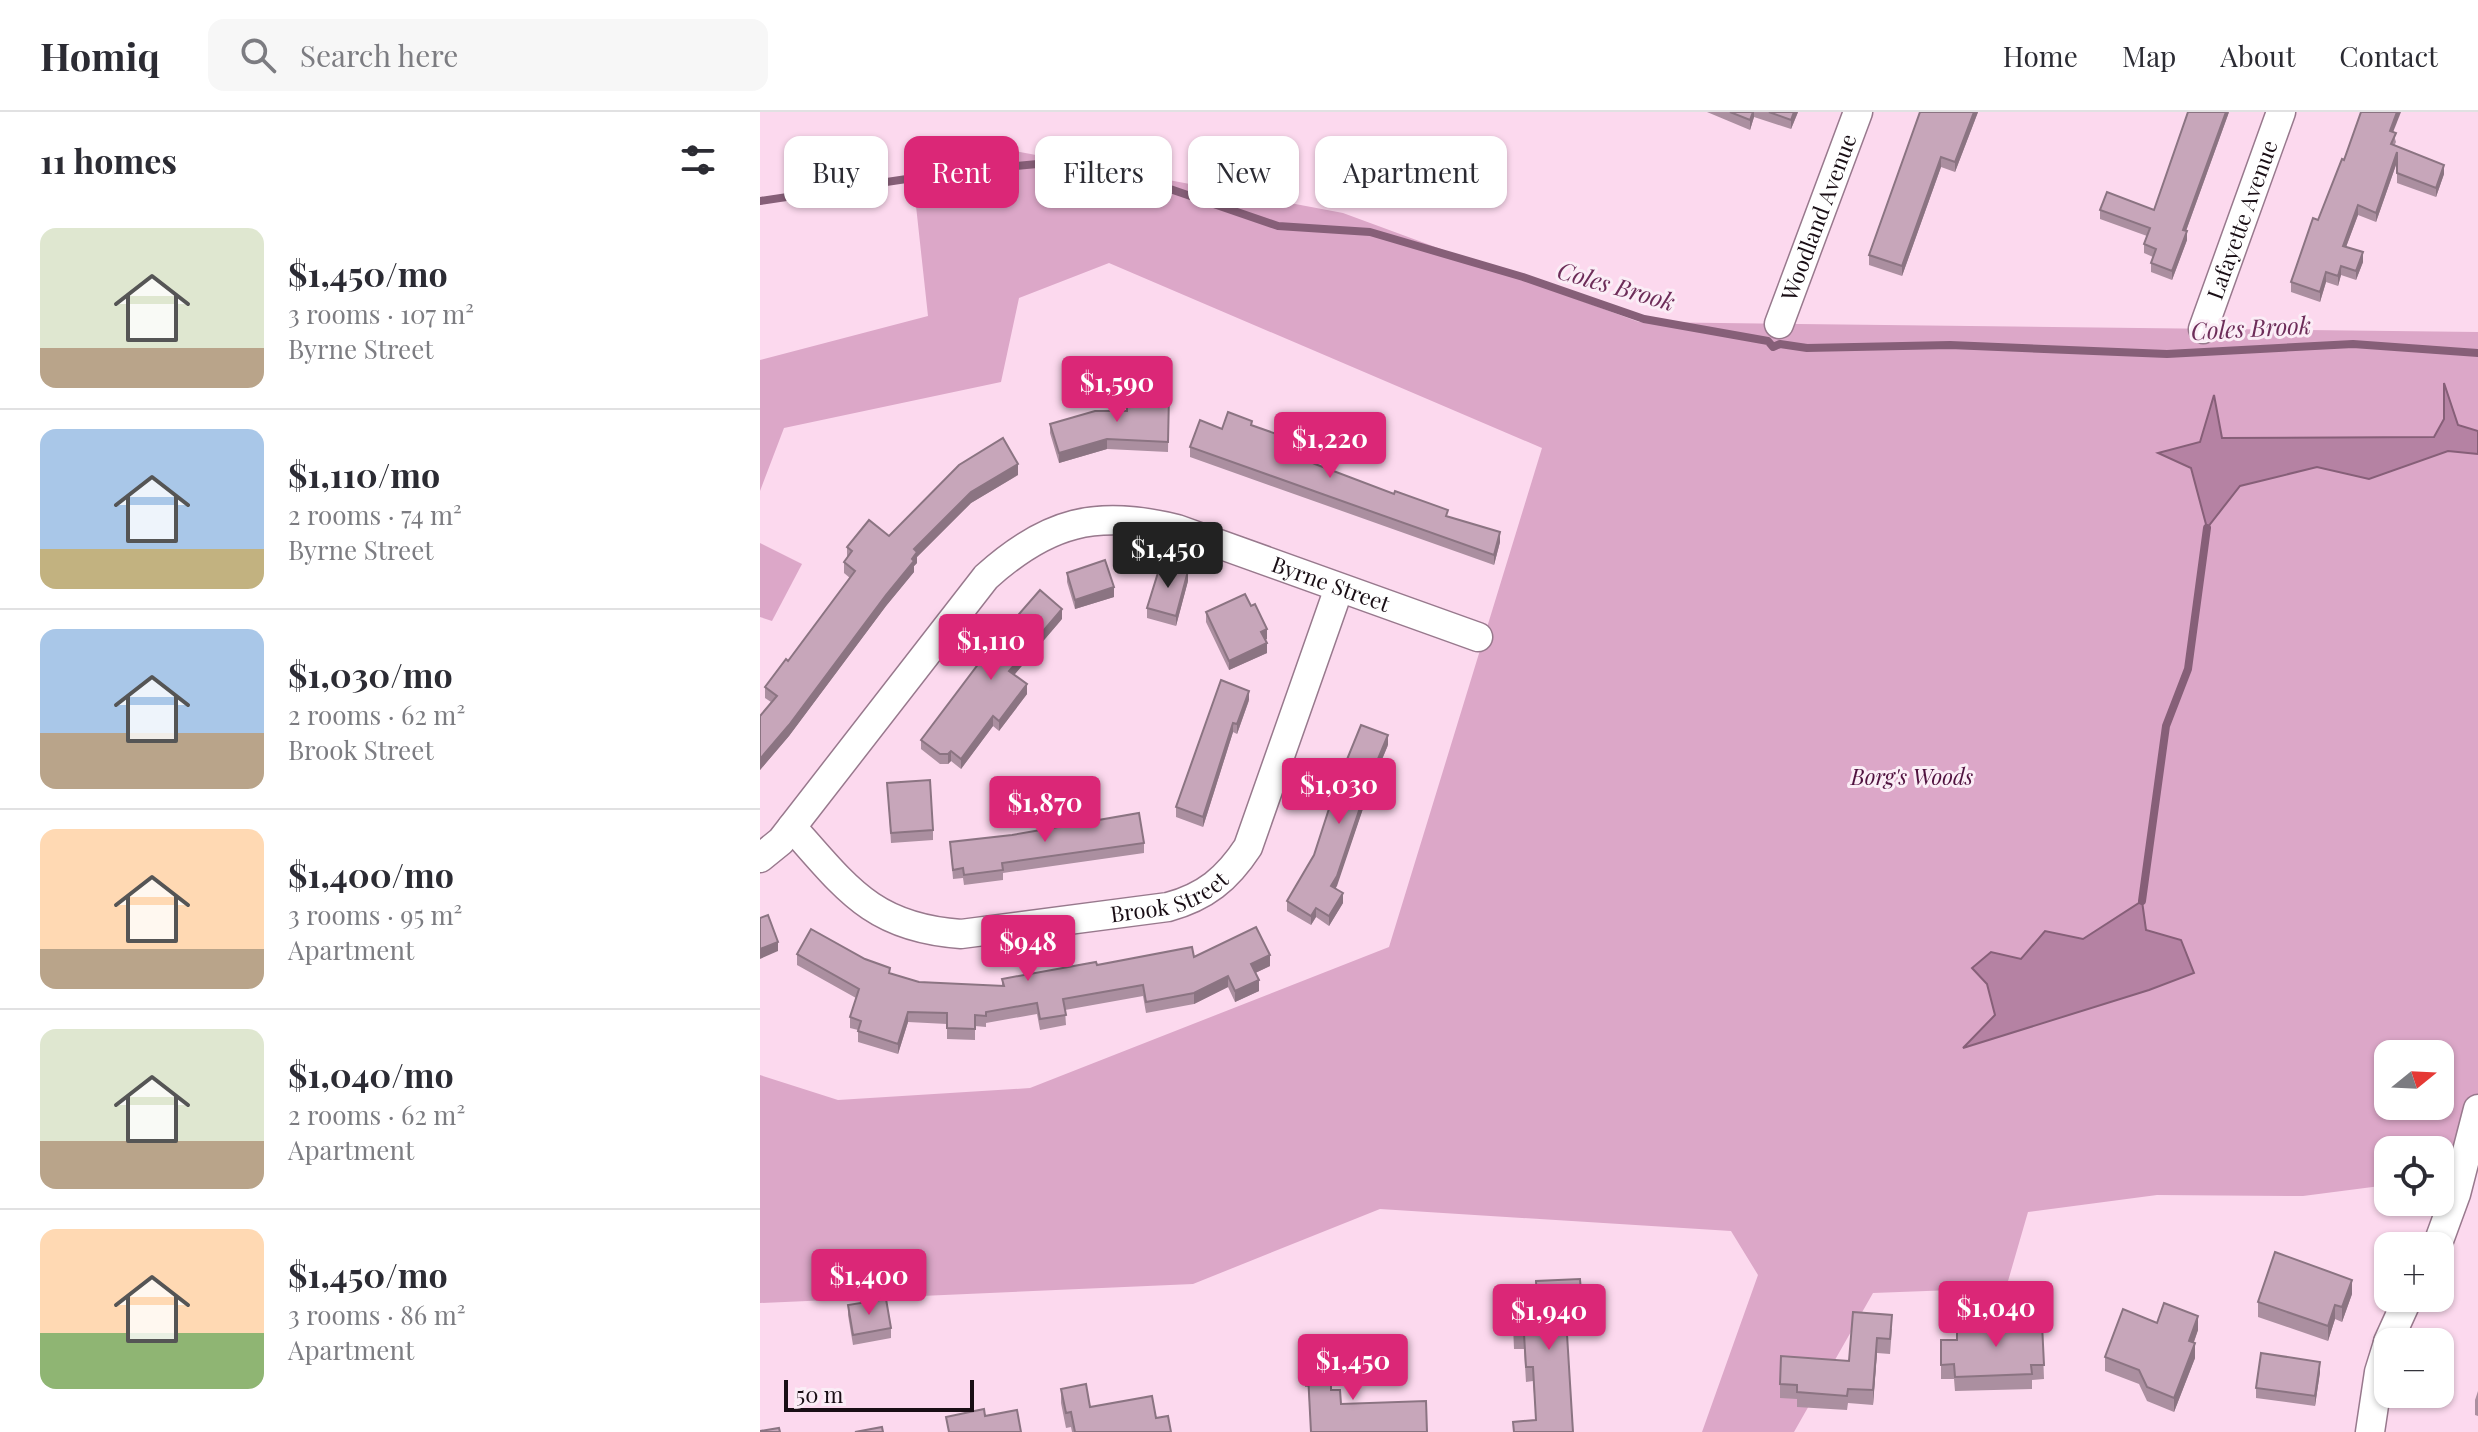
<!DOCTYPE html>
<meta charset="utf-8">
<style>
body{margin:0;font-family:"Playfair Display",serif;background:#f7f7f7;color:#2b2b33;height:100vh;display:flex;flex-direction:column;font-size:30px;white-space:nowrap}
*{box-sizing:border-box;margin:0}
p{font-size:26px;color:#7c7c81}
.icon{flex:none;width:44px;height:44px;fill:none;stroke:currentColor;stroke-width:2;stroke-linecap:round;stroke-linejoin:round}
.map{position:relative;flex:1;overflow:hidden}
.panel{display:flex;flex-direction:column;background:#fff;width:760px}
.panel>*{flex:none}
.guide{position:absolute;left:24px;top:24px;width:760px;height:72px;display:flex;gap:16px}
.needle{width:52px;rotate:72deg}
.buttons{position:absolute;left:1614px;top:928px;display:grid;gap:16px}
.buttons a{display:grid;place-items:center;width:80px;height:80px;border-radius:16px;background:#fff;box-shadow:0 2px 6px #0004;font-size:40px}
.scale{position:absolute;left:24px;bottom:20px;width:190px;box-sizing:border-box;padding-left:8px;border:4px solid #190e15;border-top:0;font-size:22px;line-height:28px;white-space:nowrap;color:#190e15;-webkit-text-stroke:6px #fbedf6;paint-order:stroke}
.price{position:absolute;translate:-50% -68px;padding:0 18px;border-radius:8px;background:#db2777;color:#fff;font-size:26px;line-height:52px;filter:drop-shadow(0 2px 4px #0008)}
.price::after{content:'';position:absolute;left:50%;top:48px;width:24px;height:18px;margin-left:-12px;background:inherit;clip-path:polygon(0 0,100% 0,50% 100%)}
.price.current{background:#222;color:#fff}
ul{padding:0;list-style:none}
li{display:flex;align-items:center;gap:24px;height:200px;padding:0 40px}
li+li{border-top:2px solid #e1e1e2}
li span{display:grid;place-items:center;flex:none;width:224px;height:160px;border-radius:16px;color:#555}
li>.icon{margin-inline-start:auto}
span .icon{width:96px;height:96px;fill:#fffc;stroke-width:1}
li b{font-size:34px}
h2{display:flex;justify-content:space-between;align-items:center;height:96px;padding:0 40px;font-size:34px}
.chip{padding:0 28px;border-radius:16px;background:#fff;box-shadow:0 2px 6px #0004;font-size:28px;line-height:72px}
.chip.current{background:#db2777;color:#fff}
header{display:flex;align-items:center;gap:48px;box-sizing:border-box;height:112px;padding:0 40px;background:#fff;border-bottom:2px solid #e1e1e2}
header strong{font-size:38px}
nav{display:flex;gap:44px;margin-inline-start:auto;font-size:28px}
.search{width:560px;height:72px;background:#f7f7f7;display:flex;align-items:center;gap:20px;box-sizing:border-box;padding:0 28px;border-radius:16px;color:#7c7c81;font-size:30px}
main{display:flex;flex:1;min-height:0}
.map>svg:first-child{display:block}
.green{fill:#dca7c8;fill-rule:evenodd}
.water{fill:#b582a3;stroke:#865f78;stroke-width:2}
.lines{fill:none;stroke-linecap:round;stroke-linejoin:round}
.stream{stroke:#865f78;stroke-width:8}
.minor-casing{stroke:#98798d;stroke-width:31}
.minor{stroke:#fff;stroke-width:28}
.wall{fill:#ab8fa0}
.shaded-wall{fill:#8b7482}
.building{fill:#c7a6ba;stroke:#8b7482;stroke-width:2}
.labels{text-anchor:middle;stroke-width:6;stroke-linejoin:round;paint-order:stroke}
.street-label{font-size:22px;fill:#190e15;stroke:#fbedf6}
.park-label{font-size:22px;font-style:italic;fill:#50123f;stroke:#fbedf6}
.water-label{font-size:24px;font-style:italic;fill:#6d2d59;stroke:#fbedf6}
</style>
<header>
<strong>Homiq</strong>
<div class="search"><svg class="icon" aria-label="search" viewBox="0 0 24 24"><circle cx="10" cy="10" r="6"/><path d="M15 15l6 6"/></svg>Search here</div>
<nav><a>Home</a><a>Map</a><a>About</a><a>Contact</a></nav>
</header>
<main>
<section class="panel">
<h2>11 homes<svg class="icon" aria-label="filters" viewBox="0 0 24 24"><path d="M4 7h16M4 17h16"/><circle cx="9" cy="7" r="2"/><circle cx="15" cy="17" r="2"/></svg></h2>
<ul>
<li><span style="background:linear-gradient(#dfe7d0 75%,#b9a48a 0)"><svg class="icon" aria-label="home" viewBox="0 0 24 24"><path d="M3 11l9-7 9 7M6 9v11h12V9"/></svg></span><div><b>$1,450/mo</b><p>3 rooms · 107 m²</p><p>Byrne Street</p></div></li>
<li><span style="background:linear-gradient(#a9c7e8 75%,#c2b280 0)"><svg class="icon" aria-label="home" viewBox="0 0 24 24"><path d="M3 11l9-7 9 7M6 9v11h12V9"/></svg></span><div><b>$1,110/mo</b><p>2 rooms · 74 m²</p><p>Byrne Street</p></div></li>
<li><span style="background:linear-gradient(#a9c7e8 65%,#b9a48a 0)"><svg class="icon" aria-label="home" viewBox="0 0 24 24"><path d="M3 11l9-7 9 7M6 9v11h12V9"/></svg></span><div><b>$1,030/mo</b><p>2 rooms · 62 m²</p><p>Brook Street</p></div></li>
<li><span style="background:linear-gradient(#ffd9b3 75%,#b9a48a 0)"><svg class="icon" aria-label="home" viewBox="0 0 24 24"><path d="M3 11l9-7 9 7M6 9v11h12V9"/></svg></span><div><b>$1,400/mo</b><p>3 rooms · 95 m²</p><p>Apartment</p></div></li>
<li><span style="background:linear-gradient(#dfe7d0 70%,#b9a48a 0)"><svg class="icon" aria-label="home" viewBox="0 0 24 24"><path d="M3 11l9-7 9 7M6 9v11h12V9"/></svg></span><div><b>$1,040/mo</b><p>2 rooms · 62 m²</p><p>Apartment</p></div></li>
<li><span style="background:linear-gradient(#ffd9b3 65%,#8fb573 0)"><svg class="icon" aria-label="home" viewBox="0 0 24 24"><path d="M3 11l9-7 9 7M6 9v11h12V9"/></svg></span><div><b>$1,450/mo</b><p>3 rooms · 86 m²</p><p>Apartment</p></div></li>
</ul>
</section>
<div class="map">
<svg width="1718" height="1320" viewBox="0 0 1718 1320">
<rect width="100%" height="100%" fill="#fcd9ee"/>
<g class="green">
<path d="M197,28L583,101L879,210L1718,220V1041L1704,1062L1680,1066V1038H1628V1073L1543,1084L1397,1083L1268,1100L1246,1176L1113,1181L1034,1320H942L998,1163L971,1119L620,1097L433,1172L0,1191V963L78,988L270,976L629,835L782,336L349,151L259,186L241,270L24,316L0,379V248L168,204L151,48ZM1628,942H1680V994H1628Z"/>
<polygon points="0,431 42,452 12,509 0,505"/>
</g>
<g class="water">
<polygon points="1684,271 1698,313 1718,319 1718,342 1688,339 1609,367 1557,355 1480,374 1447,416 1431,356 1398,341 1440,330 1454,283 1462,326 1674,325 1684,307"/>
<polygon points="1382,789 1386,818 1421,828 1434,861 1389,878 1203,936 1235,903 1227,872 1212,856 1231,840 1261,847 1285,819 1323,827"/>
</g>
<g class="lines">
<g class="stream">
<polyline points="0,89 193,60 299,50 413,78 518,114 610,120 763,165 884,207 1008,229 1013,235 1020,232 1047,236 1190,233 1407,242 1593,232 1718,241"/>
<polyline points="1382,789 1406,614 1428,557 1447,416"/>
</g>
<defs>
<g id="minor">
<path id="s1" d="M1019,212L1098,0"/>
<path id="s2" d="M1443,217L1521,0"/>
<path id="s3" d="M32,715C87,777 113,816 201,822L408,795C445,785 467,767 488,735L579,476"/>
<path id="s4" d="M0,746L21,729L226,465C287,410 336,397 417,417L718,525"/>
<polyline points="1677,1134 1696,1082 1718,997"/>
<polyline points="1628,1230 1648,1186"/>
<polyline points="1610,1320 1619,1260 1628,1231"/>
</g>
</defs>
<use href="#minor" class="minor-casing"/>
<use href="#minor" class="minor"/>
</g>
<g class="wall">
<polygon points="947,0 1038,0 1031,17 994,5 990,18"/>
<polygon points="1160,0 1218,0 1195,60 1181,55 1142,164 1109,153 1109,143"/>
<polygon points="1469,0 1426,119 1427,128 1412,168 1391,160 1391,151 1393,145 1384,141 1384,132 1387,124 1340,107 1340,98 1394,98"/>
<polygon points="1633,20 1636,30 1634,34 1684,62 1676,85 1637,71 1637,50 1616,110 1598,103 1586,135 1603,150 1596,168 1581,163 1578,174 1566,170 1560,190 1531,180 1531,170 1584,48"/>
<polygon points="409,283 408,340 347,337 299,351 290,321 290,312 367,299"/>
<polygon points="492,313 542,336 551,350 688,405 740,430 734,453 430,345 430,335 462,317"/>
<polygon points="258,363 211,391 157,445 157,451 154,454 154,460 126,494 29,624 0,658 0,604 11,590 5,586 5,575 28,549 90,466 84,461 84,450 87,446 87,435 129,424"/>
<polygon points="307,461 354,485 315,497 307,470"/>
<polygon points="428,469 416,514 387,506 387,496"/>
<polygon points="446,500 507,527 505,528 507,541 469,558 446,510"/>
<polygon points="302,507 254,563 267,582 239,619 233,614 201,657 191,649 188,652 180,652 161,637 161,628"/>
<polygon points="489,588 477,622 473,620 443,715 416,705 416,695"/>
<polygon points="628,633 610,676 575,777 583,791 569,814 556,805 551,813 527,799 527,789"/>
<polygon points="127,671 173,718 173,728 131,731"/>
<polygon points="190,730 384,731 384,741 243,761 243,768 204,773 203,766 193,767"/>
<polygon points="37,842 130,861 159,870 242,874 242,867 337,853 434,845 510,854 495,861 499,879 475,890 468,875 434,892 386,901 383,884 305,898 306,913 280,918 277,902 226,911 226,915 215,914 215,928 187,927 187,912 148,910 138,942 98,930 98,918 90,916 90,905 96,886 37,853"/>
<polygon points="776,1169 823,1205 823,1220 807,1221 813,1320 753,1320 753,1310 776,1308 773,1269 766,1270 764,1237 754,1237 752,1190 776,1188"/>
<polygon points="1592,1182 1582,1210 1575,1207 1568,1229 1498,1205 1498,1190"/>
<polygon points="88,1193 131,1216 131,1226 93,1233 88,1203"/>
<polygon points="1093,1200 1132,1217 1130,1242 1117,1241 1113,1293 1088,1291 1087,1298 1037,1295 1037,1287 1020,1286 1020,1272 1089,1249"/>
<polygon points="1397,1211 1438,1218 1434,1230 1435,1246 1414,1300 1387,1289 1379,1272 1345,1259 1345,1245"/>
<polygon points="1282,1212 1284,1267 1272,1268 1272,1277 1195,1279 1194,1267 1181,1267 1181,1228 1197,1228 1232,1216"/>
<polygon points="544,1228 571,1278 581,1292 667,1320 551,1320 548,1275 545,1275"/>
<polygon points="1560,1260 1555,1294 1496,1286 1496,1276"/>
<polygon points="301,1277 330,1295 396,1306 411,1320 312,1320 311,1315 306,1316 301,1291"/>
<polygon points="1718,1279 1718,1304 1715,1303 1715,1288"/>
</g>
<g class="shaded-wall">
<polygon points="993,0 994,0 994,5 990,18 990,8"/>
<polygon points="1034,0 1038,0 1031,17 1031,8"/>
<polygon points="1214,0 1218,0 1195,60 1195,50"/>
<polygon points="1466,0 1469,0 1423,127 1423,118"/>
<polygon points="1637,0 1641,0 1630,28 1630,19"/>
<polygon points="1637,40 1637,50 1616,110 1616,101"/>
<polygon points="1181,45 1181,55 1142,164 1142,154"/>
<polygon points="1684,53 1684,62 1676,85 1676,76"/>
<polygon points="1598,93 1598,103 1583,143 1583,134"/>
<polygon points="1427,119 1427,128 1412,168 1412,159"/>
<polygon points="1603,140 1603,150 1596,168 1596,159"/>
<polygon points="1581,154 1581,163 1578,174 1578,164"/>
<polygon points="1566,160 1566,170 1560,190 1560,180"/>
<polygon points="347,327 347,337 299,351 299,341"/>
<polygon points="258,352 258,363 211,391 157,445 157,451 154,454 154,460 126,494 29,624 0,658 0,647 152,447 154,437 211,380"/>
<polygon points="740,420 740,430 734,453 734,443"/>
<polygon points="428,459 428,469 416,514 416,504"/>
<polygon points="354,475 354,485 315,497 315,488"/>
<polygon points="302,497 302,507 249,569 249,559"/>
<polygon points="507,517 507,527 501,530 501,520"/>
<polygon points="507,531 507,541 469,558 469,549"/>
<polygon points="267,572 267,582 239,619 239,609"/>
<polygon points="489,579 489,588 477,622 477,612"/>
<polygon points="233,604 233,614 201,657 201,647"/>
<polygon points="473,611 473,620 443,715 443,705"/>
<polygon points="628,623 628,633 610,676 577,774 571,784 571,774 610,666"/>
<polygon points="191,639 191,649 188,652 188,642"/>
<polygon points="583,781 583,791 569,814 569,804"/>
<polygon points="556,796 556,805 551,813 551,804"/>
<polygon points="18,830 18,839 0,847 0,837"/>
<polygon points="510,843 510,854 491,863 491,852"/>
<polygon points="468,864 468,875 434,892 434,881"/>
<polygon points="499,868 499,879 475,890 475,879"/>
<polygon points="148,900 148,910 138,942 138,932"/>
<polygon points="1592,1168 1592,1182 1582,1210 1582,1195"/>
<polygon points="1575,1193 1575,1207 1568,1229 1568,1214"/>
<polygon points="1438,1204 1438,1218 1429,1243 1429,1229"/>
<polygon points="1117,1226 1117,1241 1113,1293 1113,1278"/>
<polygon points="1435,1231 1435,1246 1414,1300 1414,1286"/>
<polygon points="1560,1250 1560,1260 1555,1294 1555,1284"/>
</g>
<g class="building">
<polygon points="970,0 993,0 990,8"/>
<polygon points="1009,0 1034,0 1031,8"/>
<polygon points="1160,0 1214,0 1195,50 1181,45 1142,154 1109,143"/>
<polygon points="1428,0 1466,0 1423,118 1427,119 1412,159 1391,151 1396,137 1384,132 1390,116 1340,98 1347,80 1394,98"/>
<polygon points="1601,0 1637,0 1630,19 1636,21 1631,32 1684,53 1676,76 1637,61 1637,40 1616,101 1598,93 1583,134 1603,140 1596,159 1581,154 1578,164 1566,160 1560,180 1531,170 1553,106 1558,108 1582,47 1584,48"/>
<polygon points="367,282 409,283 408,330 347,327 299,341 290,312 335,299 367,299"/>
<polygon points="468,300 492,309 491,313 542,331 541,335 551,339 548,349 555,352 634,382 635,379 688,398 686,404 740,420 734,443 430,335 440,308 462,317"/>
<polygon points="243,326 258,352 211,380 154,437 157,440 152,447 154,449 126,483 29,613 0,647 0,604 17,584 5,575 26,547 28,549 95,459 84,450 92,439 87,435 109,408 129,424 199,353"/>
<polygon points="345,448 354,475 315,488 307,461"/>
<polygon points="401,451 428,459 416,504 387,496"/>
<polygon points="280,478 302,497 249,559 267,572 239,609 233,604 201,647 191,639 188,642 180,642 161,628 238,526"/>
<polygon points="485,482 491,494 495,492 507,517 501,520 507,531 469,549 446,500"/>
<polygon points="461,568 489,579 477,612 473,611 443,705 416,695"/>
<polygon points="601,613 628,623 610,666 577,764 571,774 583,781 569,804 556,796 551,804 527,789 554,743 577,672"/>
<polygon points="170,668 173,718 131,721 127,671"/>
<polygon points="379,701 384,731 242,751 243,758 204,763 203,756 193,758 190,730 252,723"/>
<polygon points="8,803 18,830 0,837 0,806"/>
<polygon points="496,815 510,843 491,852 499,868 475,879 468,864 434,881 386,890 383,873 303,887 306,903 280,907 277,891 226,900 226,904 215,903 215,917 187,916 187,901 148,900 138,932 98,919 101,909 90,905 99,877 37,842 51,817 105,847 130,856 129,861 159,870 244,874 242,867 336,850 337,853 432,835 434,845"/>
<polygon points="1515,1140 1592,1168 1582,1195 1575,1193 1568,1214 1498,1190"/>
<polygon points="820,1167 823,1205 806,1206 813,1320 754,1320 753,1310 776,1308 773,1255 766,1255 764,1222 754,1223 752,1190 777,1188 776,1169"/>
<polygon points="126,1187 131,1216 93,1223 88,1193"/>
<polygon points="1404,1191 1438,1204 1429,1229 1435,1231 1414,1286 1387,1275 1379,1258 1345,1245 1363,1197 1397,1211"/>
<polygon points="1093,1200 1132,1203 1130,1227 1117,1226 1113,1278 1088,1277 1087,1284 1037,1280 1037,1273 1020,1272 1021,1244 1089,1249"/>
<polygon points="1256,1205 1278,1205 1279,1212 1282,1212 1284,1253 1271,1253 1272,1262 1195,1265 1194,1252 1181,1253 1181,1228 1197,1228 1197,1218 1232,1216 1231,1211 1256,1210"/>
<polygon points="544,1228 571,1228 571,1278 580,1278 581,1292 666,1289 667,1320 551,1320 548,1262 545,1262"/>
<polygon points="1501,1241 1560,1250 1555,1284 1496,1276"/>
<polygon points="326,1272 330,1295 392,1284 396,1306 408,1304 411,1320 315,1320 311,1300 306,1301 301,1277"/>
<polygon points="224,1297 225,1304 257,1298 261,1320 189,1320 186,1305"/>
<polygon points="122,1315 123,1320 95,1320"/>
<polygon points="19,1316 20,1320 0,1320 0,1319"/>
</g>
<g class="labels">
<g class="street-label">
<text dy="8" stroke="none"><textPath href="#s1" startOffset="114">Woodland Avenue</textPath></text>
<text dy="8" stroke="none"><textPath href="#s2" startOffset="116">Lafayette Avenue</textPath></text>
<text dy="8" stroke="none"><textPath href="#s4" startOffset="732">Byrne Street</textPath></text>
<text dy="8" stroke="none"><textPath href="#s3" startOffset="420">Brook Street</textPath></text>
</g>
<g class="park-label">
<text x="1152" y="673">Borg's Woods</text>
</g>
<g class="water-label">
<text transform="translate(856 175) rotate(16)" y="8">Coles Brook</text>
<text transform="translate(1491 217) rotate(-3)" y="8">Coles Brook</text>
</g>
</g>
</svg>
<div class="buttons">
<a><svg class="needle" viewBox="-14 -14 28 28"><path d="M0-13l5 13h-10z" fill="#e53935"/><path d="M0 13l5-13h-10z" fill="#7c7c81"/></svg></a>
<a><svg class="icon" aria-label="locate" viewBox="0 0 24 24"><circle cx="12" cy="12" r="6"/><path d="M12 2v4M12 18v4M2 12h4M18 12h4"/></svg></a>
<a>+</a>
<a>−</a>
</div>
<div class="scale">50 m</div>
<b class="price" style="left:357px;top:312px">$1,590</b>
<b class="price" style="left:570px;top:368px">$1,220</b>
<b class="price current" style="left:408px;top:478px">$1,450</b>
<b class="price" style="left:231px;top:570px">$1,110</b>
<b class="price" style="left:579px;top:714px">$1,030</b>
<b class="price" style="left:285px;top:732px">$1,870</b>
<b class="price" style="left:268px;top:871px">$948</b>
<b class="price" style="left:109px;top:1205px">$1,400</b>
<b class="price" style="left:1236px;top:1237px">$1,040</b>
<b class="price" style="left:789px;top:1240px">$1,940</b>
<b class="price" style="left:593px;top:1290px">$1,450</b>
<div class="guide">
<a class="chip">Buy</a>
<a class="chip current">Rent</a>
<a class="chip">Filters</a>
<a class="chip">New</a>
<a class="chip">Apartment</a>
</div>
</div>
</main>
